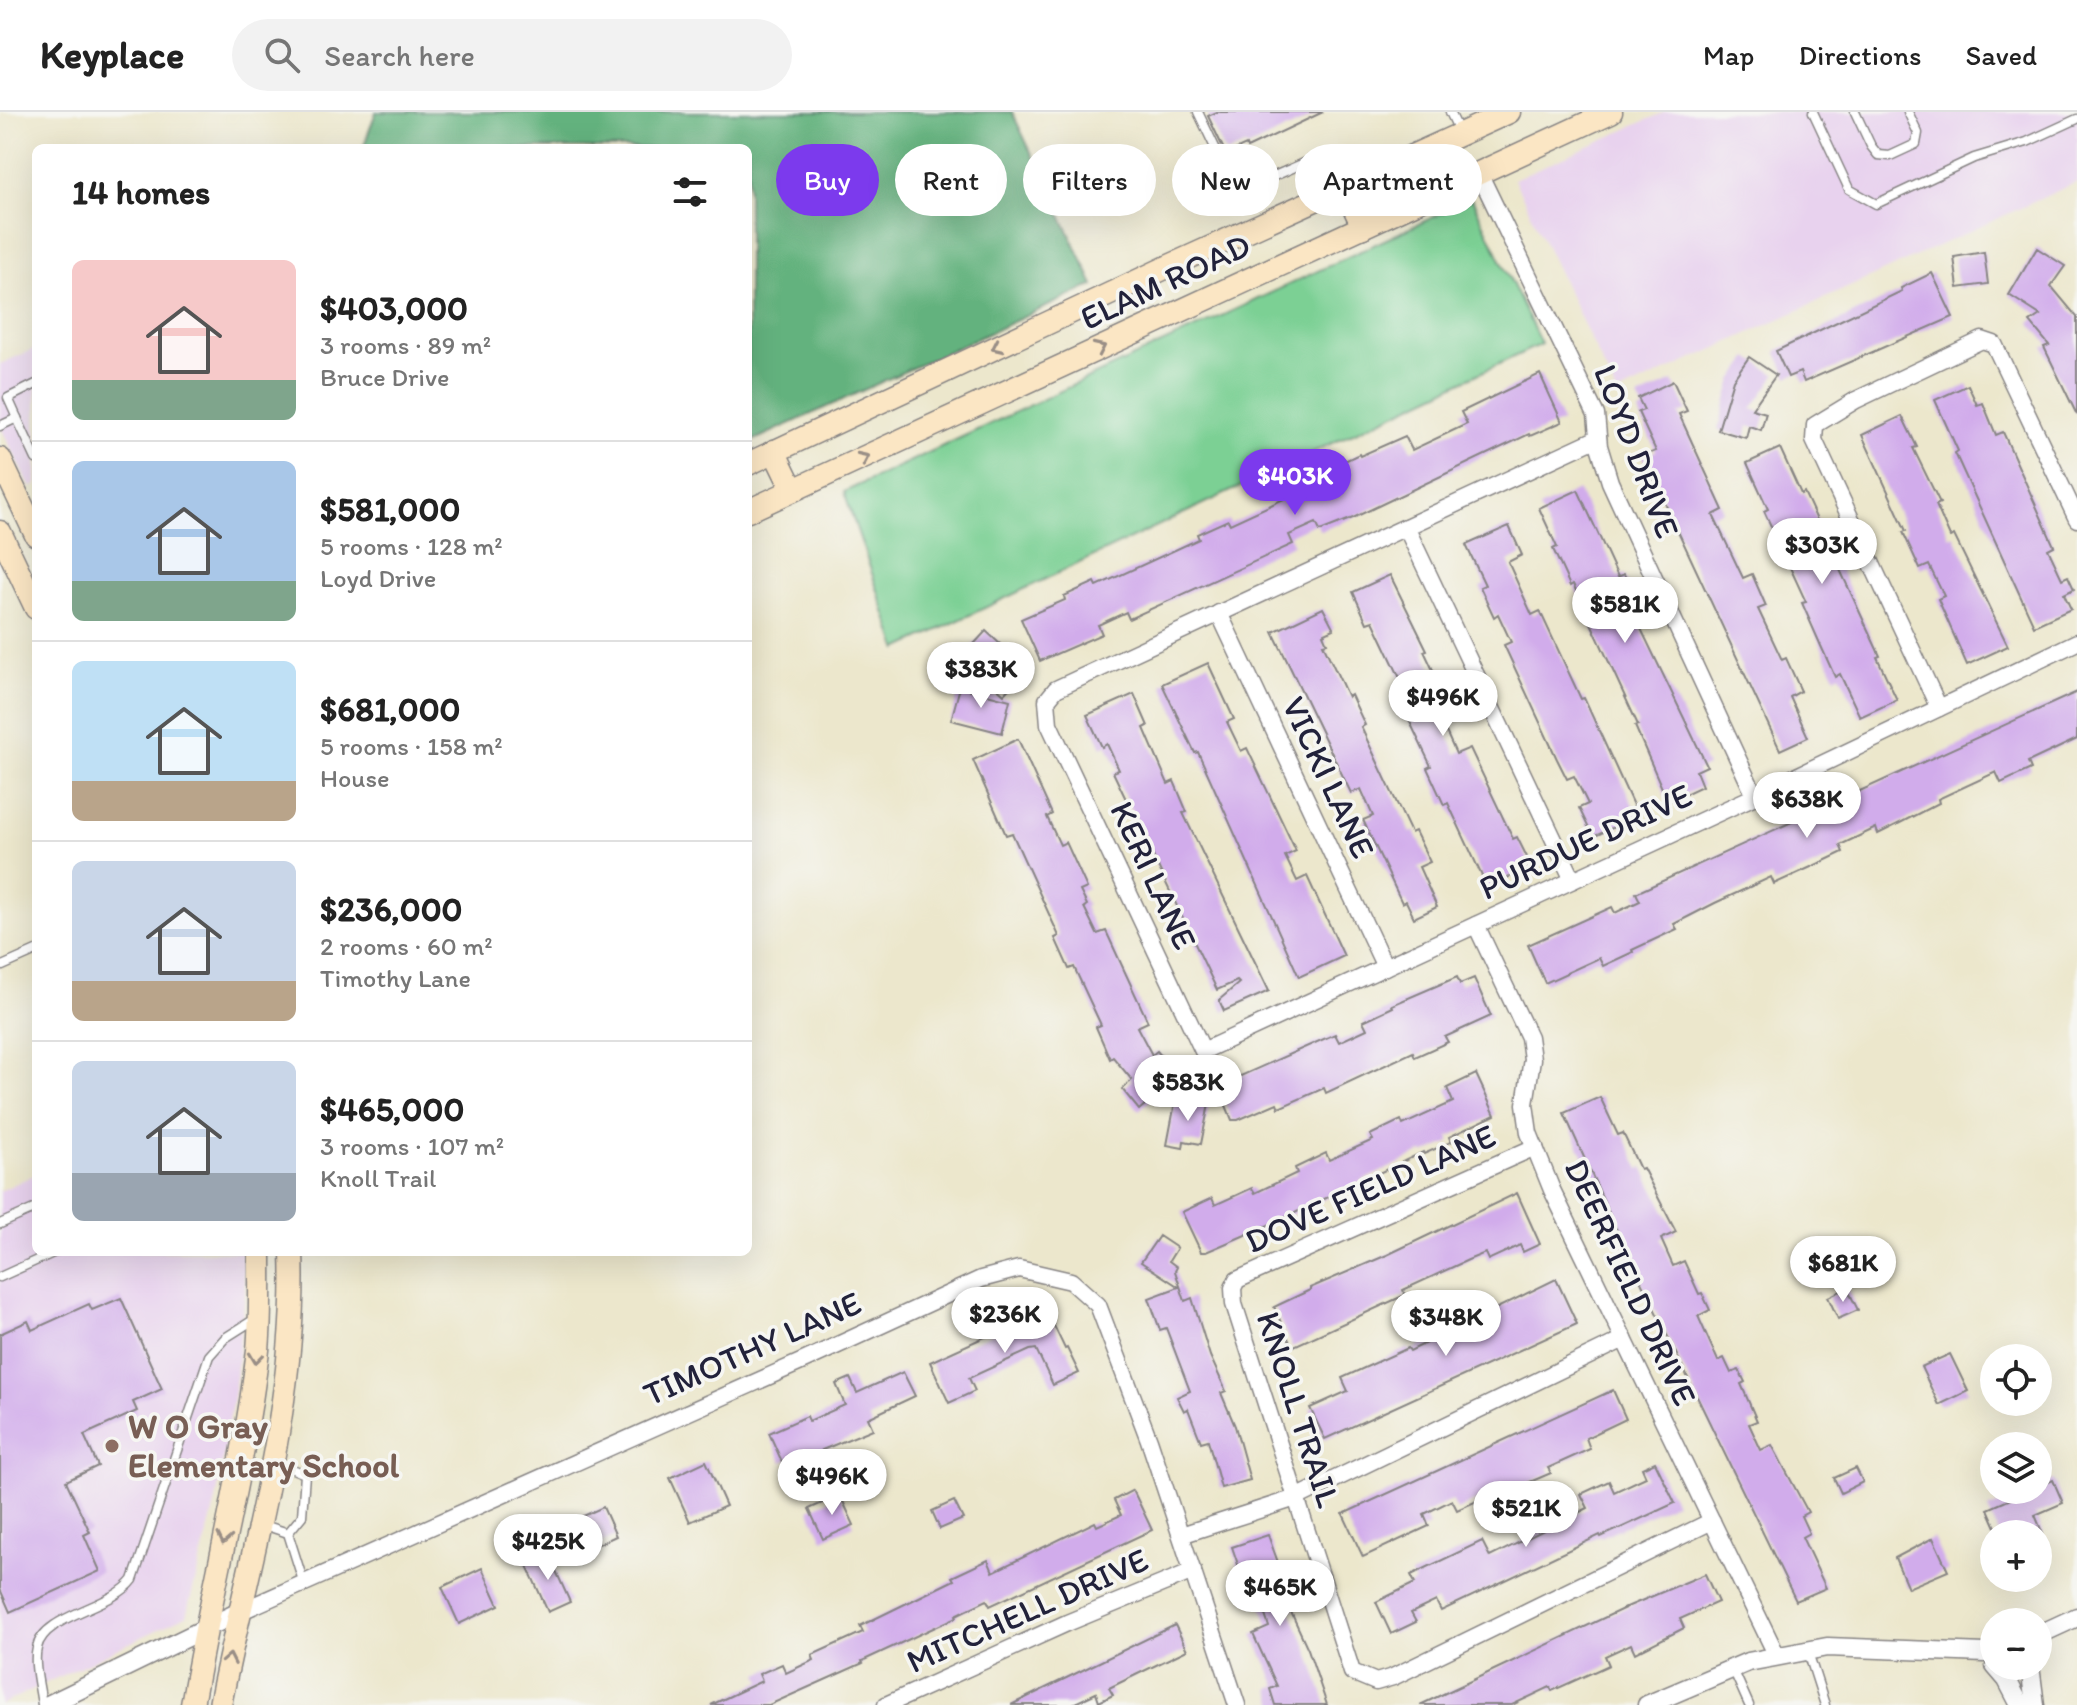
<!DOCTYPE html>
<meta charset="utf-8">
<style>
body{margin:0;font-family:Itim,sans-serif;background:#f2f2f2;color:#222;height:100vh;display:flex;flex-direction:column;font-size:30px;white-space:nowrap}
*{box-sizing:border-box;margin:0}
p{font-size:26px;color:#767676}
.icon{flex:none;width:44px;height:44px;fill:none;stroke:currentColor;stroke-width:2;stroke-linecap:round;stroke-linejoin:round}
.map{position:relative;flex:1;overflow:hidden}
.details{position:absolute;left:32px;top:32px;width:720px;height:1112px;display:flex;flex-direction:column;background:#fff;border-radius:12px;box-shadow:0 8px 32px #0002}
.details>*{flex:none}
.guide{position:absolute;left:776px;top:32px;width:760px;height:72px;display:flex;gap:16px}
.tools{position:absolute;left:1980px;top:1232px;display:grid;gap:16px}
.tools a{display:grid;place-items:center;width:72px;height:72px;border-radius:50%;background:#fff;box-shadow:0 8px 32px #0002;font-size:40px}
.price{position:absolute;translate:-50% -68px;padding:0 18px;border-radius:28px;background:#fff;color:#222;font-size:26px;line-height:52px;filter:drop-shadow(0 2px 4px #0008)}
.price::after{content:'';position:absolute;left:50%;top:48px;width:24px;height:18px;margin-left:-12px;background:inherit;clip-path:polygon(0 0,100% 0,50% 100%)}
.price.selected{background:#7c3aed;color:#fff}
ul{padding:0;list-style:none}
li{display:flex;align-items:center;gap:24px;height:200px;padding:0 40px}
li+li{border-top:2px solid #e0e0e0}
li span{display:grid;place-items:center;flex:none;width:224px;height:160px;border-radius:12px;color:#555}
li>.icon{margin-inline-start:auto}
span .icon{width:96px;height:96px;fill:#fffc;stroke-width:1}
li b{font-size:34px}
h2{display:flex;justify-content:space-between;align-items:center;height:96px;padding:0 40px;font-size:34px}
.chip{padding:0 28px;border-radius:36px;background:#fff;box-shadow:0 8px 32px #0002;font-size:28px;line-height:72px}
.chip.selected{background:#7c3aed;color:#fff}
header{display:flex;align-items:center;gap:48px;box-sizing:border-box;height:112px;padding:0 40px;background:#fff;border-bottom:2px solid #e0e0e0}
header strong{font-size:38px}
nav{display:flex;gap:44px;margin-inline-start:auto;font-size:28px}
.search{width:560px;height:72px;background:#f2f2f2;display:flex;align-items:center;gap:20px;box-sizing:border-box;padding:0 28px;border-radius:44px;color:#767676;font-size:30px}
.map>svg:first-child{display:block}
.built{fill:#e8d2ee}
.green{fill:#7bd094;stroke:#4e7968;stroke-width:2}
.forest{fill:#64b27e;stroke:#436a5c;stroke-width:2}
.building{fill:#d1aceb}
.lines{fill:none;stroke-linecap:round;stroke-linejoin:round}
.service-casing{stroke:#878484;stroke-width:11}
.minor-casing{stroke:#878484;stroke-width:19}
.tertiary-casing{stroke:#878484;stroke-width:21}
.secondary-casing{stroke:#878484;stroke-width:25}
.service{stroke:#fff;stroke-width:8}
.minor{stroke:#fff;stroke-width:16}
.tertiary{stroke:#fff;stroke-width:18}
.secondary{stroke:#fbe6c4;stroke-width:22}
.oneway{stroke:#998e86}
.education-dot{fill:#8d6e63;stroke:#f6f6f2;stroke-width:3}
.labels{text-anchor:middle;stroke-width:7;stroke-linejoin:round;paint-order:stroke}
.street-label{font-size:34px;fill:#22223b;stroke:#f6f6f2}
.education-label{font-size:34px;font-weight:bold;fill:#785e54;stroke:#f6f6f2;text-anchor:start}
</style>
<header>
<strong>Keyplace</strong>
<div class="search"><svg class="icon" aria-label="search" viewBox="0 0 24 24"><circle cx="10" cy="10" r="6"/><path d="M15 15l6 6"/></svg>Search here</div>
<nav><a>Map</a><a>Directions</a><a>Saved</a></nav>
</header>
<div class="map">
<svg width="2077" height="1593" viewBox="0 0 2077 1593">
<rect width="100%" height="100%" fill="#f6f6f2"/>
<filter id="ink" filterUnits="userSpaceOnUse"><feTurbulence type="fractalNoise" baseFrequency=".0125" numOctaves="2"/><feDisplacementMap in="SourceGraphic" scale="16" xChannelSelector="R" yChannelSelector="G"/><feConvolveMatrix kernelMatrix="1 2 1 2 8 2 1 2 1" color-interpolation-filters="sRGB"/></filter>
<filter id="wash" filterUnits="userSpaceOnUse"><feTurbulence type="fractalNoise" baseFrequency=".006" numOctaves="4" result="noise"/><feDisplacementMap in="SourceGraphic" scale="32" xChannelSelector="R" yChannelSelector="G"/><feGaussianBlur stdDeviation="1.8" result="paint"/><feColorMatrix in="noise" values="0 0 0 0 0 0 0 0 0 0 0 0 0 0 0 0 0 1.4 0 .05"/><feComposite in="paint" operator="in"/></filter>
<g filter="url(#wash)">
<rect width="100%" height="100%" fill="#ece7cc"/>
<g class="built">
<polygon points="1665,0 2077,0 2077,70 1617,282 1514,67"/>
<polygon points="36,236 36,373 31,375 0,314 0,252"/>
<polygon points="36,1062 36,1140 242,1140 245,1180 234,1279 216,1389 186,1504 0,1593 0,1079"/>
</g>
<polygon class="green" points="1472,87 1541,232 898,537 844,380"/>
<polygon class="forest" points="376,0 1012,0 1094,173 748,331 748,36 363,36"/>
<g id="blocks">
<g class="building">
<polygon points="1217,0 1323,0 1247,36 1246,33 1226,42 1208,4"/>
<polygon points="2037,136 2065,154 2051,174 2077,205 2077,303 2044,235 2049,233 2030,210 2040,203 2009,183"/>
<polygon points="1984,140 1988,172 1958,176 1954,145"/>
<polygon points="1932,161 1953,205 1804,270 1800,260 1788,265 1776,239 1902,179 1901,176"/>
<polygon points="1749,245 1776,263 1752,297 1766,301 1761,318 1749,314 1746,326 1718,318 1733,268"/>
<polygon points="1540,262 1562,310 1530,324 1529,322 1353,406 1320,419 1316,411 1289,423 1293,432 1129,507 1126,500 1098,513 1102,522 1040,549 1021,507 1065,488 1064,484 1095,470 1097,474 1199,427 1197,422 1228,408 1230,412 1286,386 1285,383 1332,361 1330,356 1359,342 1360,344 1405,324 1412,338 1467,312 1461,300"/>
<polygon points="1673,269 1687,299 1679,302 1723,398 1713,403 1743,466 1752,462 1766,494 1758,497 1782,548 1786,546 1801,579 1790,585 1808,625 1780,638 1643,344 1656,339 1638,300 1644,298 1638,286"/>
<polygon points="1968,273 1977,293 1983,291 1996,323 2003,320 2054,434 2048,437 2062,467 2068,464 2074,477 2064,482 2071,497 2034,514 1955,341 1958,339 1935,288"/>
<polygon points="1902,304 1917,335 1913,336 1940,391 1936,393 1950,425 1954,423 2008,534 1967,553 1938,487 1944,484 1929,453 1920,457 1903,420 1906,419 1862,323"/>
<polygon points="1780,336 1801,382 1804,380 1880,544 1877,545 1897,588 1860,605 1840,562 1835,565 1821,534 1802,491 1806,490 1764,399 1768,397 1747,351"/>
<polygon points="1578,378 1618,465 1624,462 1638,493 1631,496 1707,654 1696,659 1702,674 1668,690 1635,614 1638,613 1573,472 1570,474 1553,437 1557,435 1539,396"/>
<polygon points="1509,414 1522,443 1508,450 1532,503 1540,499 1581,587 1584,586 1638,704 1593,725 1579,696 1588,692 1574,664 1567,667 1557,647 1504,533 1511,530 1498,502 1494,505 1480,475 1485,473 1466,433"/>
<polygon points="1390,463 1427,538 1424,539 1448,590 1451,589 1459,605 1443,613 1456,642 1470,636 1513,727 1517,725 1532,755 1487,775 1448,691 1444,693 1427,656 1431,654 1409,608 1418,604 1373,509 1367,511 1353,480"/>
<polygon points="1323,496 1334,517 1323,522 1327,531 1323,532 1348,585 1351,583 1365,613 1361,615 1411,721 1415,719 1430,750 1419,755 1437,795 1414,806 1406,789 1402,791 1363,708 1373,704 1361,677 1351,681 1273,520"/>
<polygon points="986,519 1027,557 1004,582 963,544"/>
<polygon points="1208,551 1234,607 1227,610 1241,639 1247,636 1296,739 1285,744 1297,769 1307,764 1344,844 1299,865 1198,640 1195,641 1162,572"/>
<polygon points="960,575 1010,588 1002,621 951,608"/>
<polygon points="2077,580 2077,627 2028,650 2031,657 2001,671 1996,660 1938,687 1939,691 1896,713 1878,722 1876,716 1840,733 1843,740 1822,750 1774,772 1771,765 1715,791 1674,812 1677,817 1632,838 1633,840 1603,854 1599,846 1545,871 1528,833 1612,795 1615,801 1640,789 1636,781"/>
<polygon points="1134,582 1148,614 1144,616 1168,672 1174,669 1187,700 1183,701 1269,879 1224,899 1219,888 1239,871 1237,869 1217,878 1113,660 1119,658 1107,632 1102,635 1087,603"/>
<polygon points="1018,627 1052,702 1047,705 1060,733 1066,730 1087,776 1080,779 1087,793 1084,795 1097,822 1106,819 1148,910 1137,915 1152,943 1157,939 1178,964 1139,998 1122,977 1132,968 1113,945 1110,947 1096,915 1101,913 1074,855 1069,857 1055,826 1059,824 1012,721 1006,723 973,648"/>
<polygon points="1457,865 1460,872 1474,866 1491,904 1445,925 1448,930 1415,945 1413,940 1326,981 1324,976 1279,996 1277,991 1238,1008 1232,1008 1218,974 1335,922 1339,930 1367,917 1363,909 1393,895 1392,893"/>
<polygon points="1476,962 1495,1003 1449,1025 1451,1030 1424,1042 1423,1040 1280,1108 1206,1140 1201,1140 1182,1100 1212,1086 1215,1093 1252,1076 1255,1081 1297,1061 1295,1056 1326,1041 1329,1048 1373,1028 1370,1023 1401,1008 1403,1013 1453,990 1447,976"/>
<polygon points="1600,985 1618,1023 1623,1021 1640,1057 1643,1056 1676,1120 1661,1127 1673,1154 1684,1149 1699,1182 1702,1181 1710,1198 1698,1204 1718,1249 1724,1246 1731,1261 1739,1258 1745,1270 1741,1272 1757,1309 1749,1312 1761,1338 1772,1333 1808,1400 1801,1404 1809,1421 1802,1425 1826,1476 1796,1489 1624,1134 1564,1001"/>
<polygon points="1176,986 1209,992 1201,1032 1184,1029 1183,1036 1167,1033"/>
<polygon points="1517,1081 1540,1132 1523,1140 1520,1133 1488,1148 1485,1141 1468,1148 1403,1178 1405,1183 1292,1235 1274,1195 1310,1178 1310,1176 1387,1143"/>
<polygon points="1159,1124 1177,1136 1169,1149 1177,1155 1175,1159 1185,1189 1192,1186 1210,1244 1226,1279 1221,1281 1235,1314 1250,1368 1221,1376 1208,1328 1201,1330 1188,1297 1184,1299 1177,1285 1190,1279 1166,1216 1160,1218 1149,1186 1179,1175 1141,1150"/>
<polygon points="1556,1167 1577,1212 1325,1327 1310,1296 1348,1279 1342,1266 1408,1236 1410,1239"/>
<polygon points="1847,1176 1858,1198 1838,1207 1828,1185"/>
<polygon points="121,1186 162,1277 133,1290 137,1299 84,1323 98,1354 66,1369 90,1420 84,1423 100,1459 10,1500 0,1477 0,1222 28,1209 32,1218 89,1192 92,1198"/>
<polygon points="1046,1197 1065,1237 1067,1236 1079,1261 1053,1273 1036,1237 1030,1238 969,1266 975,1279 949,1291 930,1250"/>
<polygon points="1950,1242 1968,1279 1939,1293 1921,1255"/>
<polygon points="903,1260 915,1284 868,1306 873,1317 822,1338 827,1347 800,1359 793,1345 782,1350 769,1321 807,1304 809,1309 845,1293 836,1272 850,1266 857,1281"/>
<polygon points="1613,1278 1626,1307 1586,1326 1590,1337 1548,1356 1551,1361 1481,1391 1479,1388 1457,1398 1452,1388 1424,1402 1429,1414 1363,1445 1343,1402"/>
<polygon points="706,1349 726,1394 690,1410 670,1366"/>
<polygon points="1655,1350 1675,1391 1601,1425 1600,1423 1441,1499 1436,1489 1411,1501 1416,1510 1391,1522 1376,1490 1415,1471 1411,1463 1482,1429 1490,1445 1588,1396 1581,1382 1609,1369 1614,1380 1646,1365 1642,1356"/>
<polygon points="1856,1356 1863,1370 1841,1381 1834,1366"/>
<polygon points="2053,1368 2063,1391 2035,1403 2043,1422 1999,1422 1988,1397 2031,1378 2038,1378 2038,1375"/>
<polygon points="1133,1378 1152,1418 990,1494 987,1488 956,1503 957,1505 862,1549 863,1551 769,1593 711,1593 762,1569 759,1562 782,1552 786,1561 814,1548 812,1543 863,1520 860,1514 954,1468 952,1465 988,1448 993,1460 1095,1410 1097,1414 1121,1403 1114,1388"/>
<polygon points="840,1383 854,1413 823,1427 809,1397"/>
<polygon points="954,1389 963,1407 940,1417 932,1399"/>
<polygon points="603,1395 616,1424 584,1439 570,1410"/>
<polygon points="1268,1423 1295,1497 1290,1498 1308,1537 1327,1593 1275,1593 1270,1577 1277,1574 1253,1522 1269,1515 1252,1464 1243,1467 1232,1435"/>
<polygon points="1933,1426 1948,1459 1908,1476 1895,1446"/>
<polygon points="547,1439 570,1490 548,1500 525,1449"/>
<polygon points="482,1456 499,1493 459,1512 442,1475"/>
<polygon points="1705,1462 1718,1490 1680,1507 1684,1516 1635,1541 1631,1532 1605,1544 1609,1553 1552,1579 1550,1575 1512,1593 1420,1593 1629,1494"/>
<polygon points="1175,1513 1187,1538 1109,1576 1113,1583 1099,1590 1096,1581 1071,1593 1011,1593"/>
</g>
</g>
</g>
<g filter="url(#ink)">
<use href="#blocks" fill-opacity="0" stroke="#878484" stroke-width="2"/>
<g class="lines">
<defs>
<g id="service">
<polyline points="1198,0 1230,67 1237,75 1249,75 1320,44 1326,44 1343,74"/>
<polyline points="1450,0 1459,19"/>
<polyline points="1813,0 1849,77 1876,92 1974,46 2027,30 2077,7"/>
<polyline points="1855,0 1871,34 1878,43 1890,44 1916,32 1918,21 1908,0"/>
<polyline points="17,306 36,347"/>
<polyline points="0,314 17,306 8,286 36,272"/>
<polyline points="0,855 36,839"/>
<polyline points="0,1112 36,1096"/>
<polyline points="0,1165 55,1140"/>
<polyline points="261,1412 288,1421 302,1404 305,1362 273,1349"/>
<polyline points="288,1421 304,1472"/>
<polyline points="1808,1540 1825,1593"/>
<polyline points="1733,1557 1749,1593"/>
<path d="M42,1593C40,1576 33,1552 37,1536C43,1503 112,1496 133,1468L209,1244L225,1226L255,1207"/>
</g>
<g id="minor">
<polyline points="1479,61 1596,303 1599,334 1610,370 1755,684"/>
<polyline points="1598,326 1056,577 1047,588 1049,612 1203,939 1755,684 2077,530"/>
<polyline points="1406,415 1573,768"/>
<polyline points="1219,501 1385,855"/>
<polyline points="1939,596 1814,328 1815,313 1856,288 1982,228 1994,232 2077,407"/>
<polyline points="1476,813 1529,925 1532,947 1525,992 1529,1021 1552,1078 1777,1544"/>
<polyline points="1535,1035 1237,1168 1233,1176 1234,1192 1352,1560 1376,1570 1393,1565 1712,1409"/>
<polyline points="1181,1423 1296,1386 1624,1227"/>
<polyline points="237,1501 801,1250 981,1167 1019,1157 1071,1169 1098,1193 1149,1328 1237,1593"/>
<polyline points="886,1593 1067,1511 1193,1459"/>
</g>
<g id="tertiary">
<polyline points="2038,1523 2077,1505"/>
<polyline points="1995,1554 2007,1568 2020,1593"/>
<polyline points="2030,1554 2035,1593"/>
<polyline points="48,1593 237,1501"/>
<polyline points="1647,1593 1748,1550 1827,1535 1985,1541 1994,1539"/>
</g>
<g id="secondary">
<polyline points="1424,40 1442,78"/>
<polyline points="1345,76 1363,115"/>
<polyline points="774,339 793,378"/>
<polyline points="0,347 36,423"/>
<polyline points="748,352 1165,156 1509,0"/>
<polyline points="748,399 1611,0"/>
<polyline points="0,420 36,496"/>
<path d="M192,1593C212,1474 244,1358 258,1238C261,1206 260,1172 260,1140"/>
<path d="M220,1593C249,1444 298,1293 292,1140"/>
</g>
</defs>
<use href="#service" class="service-casing"/>
<use href="#minor" class="minor-casing"/>
<use href="#tertiary" class="tertiary-casing"/>
<use href="#secondary" class="secondary-casing"/>
<use href="#service" class="service"/>
<use href="#minor" class="minor"/>
<use href="#tertiary" class="tertiary"/>
<use href="#secondary" class="secondary"/>
</g>
<defs><path id="oneway-chevron" d="M-2-3.5L2.5 0L-2 3.5" fill="none" stroke-width="1.6" stroke-linecap="round" stroke-linejoin="round" transform="scale(2)"/></defs>
<g class="oneway">
<use href="#oneway-chevron" transform="translate(997 235) rotate(155)"/>
<use href="#oneway-chevron" transform="translate(1100 236) rotate(-25)"/>
<use href="#oneway-chevron" transform="translate(864 346) rotate(-25)"/>
<use href="#oneway-chevron" transform="translate(256 1246) rotate(97)"/>
<use href="#oneway-chevron" transform="translate(224 1427) rotate(102)"/>
<use href="#oneway-chevron" transform="translate(229 1547) rotate(-79)"/>
</g>
</g>
<circle class="education-dot" cx="112" cy="1334" r="8"/>
<g class="labels">
<g class="street-label">
<text transform="translate(1165 169) rotate(-25)" y="12">ELAM ROAD</text>
<text transform="translate(1637 339) rotate(69)" y="12">LOYD DRIVE</text>
<text transform="translate(1329 665) rotate(65)" y="12">VICKI LANE</text>
<text transform="translate(1585 729) rotate(-25)" y="12">PURDUE DRIVE</text>
<text transform="translate(1154 763) rotate(65)" y="12">KERI LANE</text>
<text transform="translate(1370 1076) rotate(-24)" y="12">DOVE FIELD LANE</text>
<text transform="translate(1631 1170) rotate(65)" y="12">DEERFIELD DRIVE</text>
<text transform="translate(752 1236) rotate(-24)" y="12">TIMOTHY LANE</text>
<text transform="translate(1299 1297) rotate(72)" y="12">KNOLL TRAIL</text>
<text transform="translate(1027 1498) rotate(-24)" y="12">MITCHELL DRIVE</text>
</g>
<g class="education-label">
<text x="128" y="1326">W O Gray<tspan x="128" dy="39">Elementary School</tspan></text>
</g>
</g>
</svg>
<div class="tools">
<a><svg class="icon" aria-label="locate" viewBox="0 0 24 24"><circle cx="12" cy="12" r="6"/><path d="M12 2v4M12 18v4M2 12h4M18 12h4"/></svg></a>
<a><svg class="icon" aria-label="layers" viewBox="0 0 24 24"><path d="M12 4l9 5-9 5-9-5zM3 14l9 5 9-5"/></svg></a>
<a>+</a>
<a>−</a>
</div>
<b class="price selected" style="left:1295px;top:405px">$403K</b>
<b class="price" style="left:1822px;top:474px">$303K</b>
<b class="price" style="left:1625px;top:533px">$581K</b>
<b class="price" style="left:981px;top:598px">$383K</b>
<b class="price" style="left:1443px;top:626px">$496K</b>
<b class="price" style="left:1807px;top:728px">$638K</b>
<b class="price" style="left:1188px;top:1011px">$583K</b>
<b class="price" style="left:1843px;top:1192px">$681K</b>
<b class="price" style="left:1005px;top:1243px">$236K</b>
<b class="price" style="left:1446px;top:1246px">$348K</b>
<b class="price" style="left:832px;top:1405px">$496K</b>
<b class="price" style="left:1526px;top:1437px">$521K</b>
<b class="price" style="left:548px;top:1470px">$425K</b>
<b class="price" style="left:1280px;top:1516px">$465K</b>
<div class="guide">
<a class="chip selected">Buy</a>
<a class="chip">Rent</a>
<a class="chip">Filters</a>
<a class="chip">New</a>
<a class="chip">Apartment</a>
</div>
<section class="details">
<h2>14 homes<svg class="icon" aria-label="filters" viewBox="0 0 24 24"><path d="M4 7h16M4 17h16"/><circle cx="9" cy="7" r="2"/><circle cx="15" cy="17" r="2"/></svg></h2>
<ul>
<li><span style="background:linear-gradient(#f6c9c9 75%,#7fa58c 0)"><svg class="icon" aria-label="home" viewBox="0 0 24 24"><path d="M3 11l9-7 9 7M6 9v11h12V9"/></svg></span><div><b>$403,000</b><p>3 rooms · 89 m²</p><p>Bruce Drive</p></div></li>
<li><span style="background:linear-gradient(#a9c7e8 75%,#7fa58c 0)"><svg class="icon" aria-label="home" viewBox="0 0 24 24"><path d="M3 11l9-7 9 7M6 9v11h12V9"/></svg></span><div><b>$581,000</b><p>5 rooms · 128 m²</p><p>Loyd Drive</p></div></li>
<li><span style="background:linear-gradient(#bfe0f5 75%,#b9a48a 0)"><svg class="icon" aria-label="home" viewBox="0 0 24 24"><path d="M3 11l9-7 9 7M6 9v11h12V9"/></svg></span><div><b>$681,000</b><p>5 rooms · 158 m²</p><p>House</p></div></li>
<li><span style="background:linear-gradient(#c9d6e8 75%,#b9a48a 0)"><svg class="icon" aria-label="home" viewBox="0 0 24 24"><path d="M3 11l9-7 9 7M6 9v11h12V9"/></svg></span><div><b>$236,000</b><p>2 rooms · 60 m²</p><p>Timothy Lane</p></div></li>
<li><span style="background:linear-gradient(#c9d6e8 70%,#9aa5b1 0)"><svg class="icon" aria-label="home" viewBox="0 0 24 24"><path d="M3 11l9-7 9 7M6 9v11h12V9"/></svg></span><div><b>$465,000</b><p>3 rooms · 107 m²</p><p>Knoll Trail</p></div></li>
</ul>
</section>
</div>
